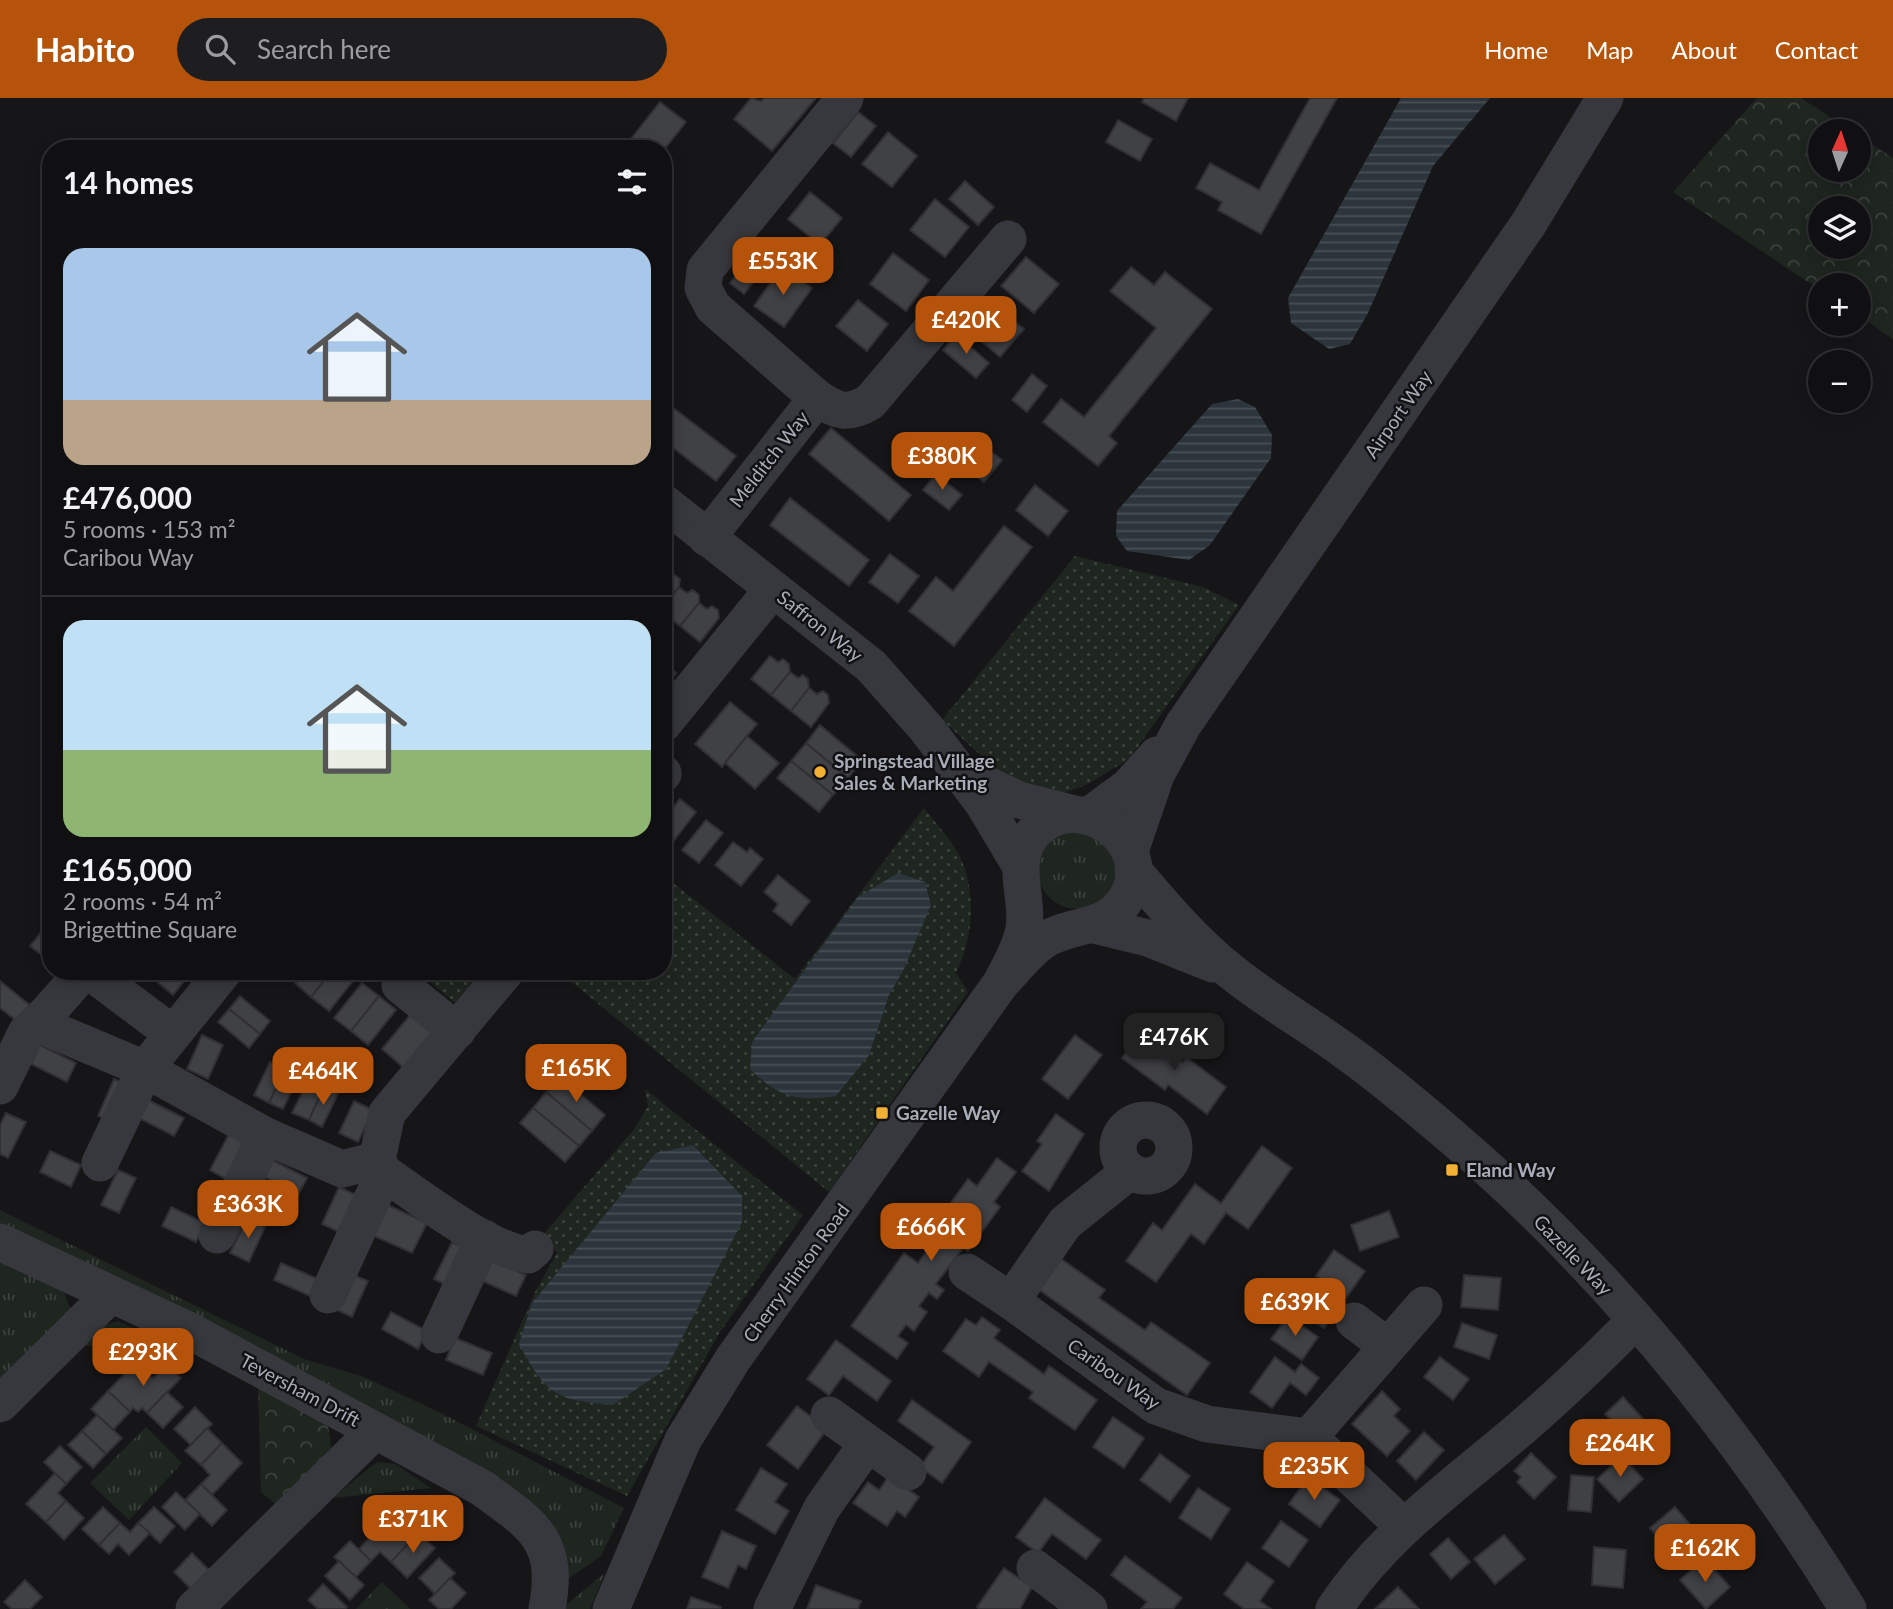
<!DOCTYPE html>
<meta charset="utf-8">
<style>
body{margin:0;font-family:Lato,sans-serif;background:#1e1e20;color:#f1f3f6;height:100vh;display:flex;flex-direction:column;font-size:26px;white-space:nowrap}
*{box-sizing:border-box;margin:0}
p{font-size:23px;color:#9c9d9f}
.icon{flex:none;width:38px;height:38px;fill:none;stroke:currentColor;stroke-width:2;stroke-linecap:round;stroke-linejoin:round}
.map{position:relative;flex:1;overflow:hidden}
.drawer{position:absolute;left:42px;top:42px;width:630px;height:840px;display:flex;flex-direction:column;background:#101012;border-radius:28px;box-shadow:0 4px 18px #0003,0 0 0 2px #303032}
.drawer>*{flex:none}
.needle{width:46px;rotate:3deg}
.fabs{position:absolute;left:1808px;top:21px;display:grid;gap:14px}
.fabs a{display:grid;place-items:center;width:63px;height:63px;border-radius:50%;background:#101012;box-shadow:0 4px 18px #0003,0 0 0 2px #303032;font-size:35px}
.price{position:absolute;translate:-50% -60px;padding:0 16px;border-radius:14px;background:#b45309;color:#fff;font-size:23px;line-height:46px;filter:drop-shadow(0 2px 4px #0008)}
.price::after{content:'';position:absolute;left:50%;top:42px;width:21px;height:16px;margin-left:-10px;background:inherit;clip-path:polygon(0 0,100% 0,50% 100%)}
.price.active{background:#222;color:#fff}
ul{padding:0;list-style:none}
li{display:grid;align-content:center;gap:14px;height:371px;padding:0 21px}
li+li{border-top:2px solid #303032}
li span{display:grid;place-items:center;height:217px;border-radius:21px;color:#555}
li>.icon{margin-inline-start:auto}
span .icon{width:126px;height:126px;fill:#fffc;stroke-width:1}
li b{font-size:30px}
h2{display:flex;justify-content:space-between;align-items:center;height:84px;padding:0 21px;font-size:30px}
header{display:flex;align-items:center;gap:42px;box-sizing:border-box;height:98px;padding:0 35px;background:#b45309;color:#fff}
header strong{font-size:33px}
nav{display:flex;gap:38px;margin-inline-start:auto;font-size:24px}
.search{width:490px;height:63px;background:#1e1e20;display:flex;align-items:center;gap:18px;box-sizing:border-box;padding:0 24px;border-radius:38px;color:#9c9d9f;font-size:26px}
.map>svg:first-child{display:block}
.grass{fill:url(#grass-tufts)}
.forest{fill:url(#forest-crowns);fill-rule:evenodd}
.park{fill:url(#park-dots)}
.water{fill:url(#water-rules)}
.building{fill:#404145;stroke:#303034;stroke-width:2}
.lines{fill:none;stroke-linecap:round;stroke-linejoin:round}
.minor{stroke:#37383d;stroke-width:37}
.poi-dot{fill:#f2b134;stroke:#111113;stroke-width:2.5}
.labels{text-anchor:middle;stroke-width:5;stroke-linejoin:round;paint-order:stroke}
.street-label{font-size:19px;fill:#a8adb8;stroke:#111113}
.poi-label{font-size:19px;font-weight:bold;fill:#a8adb8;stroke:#111113;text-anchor:start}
</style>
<header>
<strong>Habito</strong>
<div class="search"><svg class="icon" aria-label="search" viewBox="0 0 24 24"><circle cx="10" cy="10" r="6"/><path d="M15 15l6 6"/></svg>Search here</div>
<nav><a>Home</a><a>Map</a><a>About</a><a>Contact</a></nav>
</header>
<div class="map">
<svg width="1893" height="1511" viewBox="0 0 1893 1511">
<defs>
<pattern id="grass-tufts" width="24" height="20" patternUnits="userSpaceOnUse" patternTransform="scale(1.75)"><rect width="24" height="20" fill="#1e261f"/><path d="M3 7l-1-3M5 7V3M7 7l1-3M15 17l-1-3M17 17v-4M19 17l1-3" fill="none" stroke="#3c433d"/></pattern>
<pattern id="forest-crowns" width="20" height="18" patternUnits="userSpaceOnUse" patternTransform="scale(1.75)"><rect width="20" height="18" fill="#1e261f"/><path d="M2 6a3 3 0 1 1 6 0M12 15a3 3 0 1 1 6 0" fill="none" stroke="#3c433d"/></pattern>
<pattern id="park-dots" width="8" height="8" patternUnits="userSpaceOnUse" patternTransform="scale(1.75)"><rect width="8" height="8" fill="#1e261f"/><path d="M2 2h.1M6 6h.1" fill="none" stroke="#3c433d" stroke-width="1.8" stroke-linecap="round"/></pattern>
<pattern id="water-rules" width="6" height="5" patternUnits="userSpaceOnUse" patternTransform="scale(1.75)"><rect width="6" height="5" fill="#2c353c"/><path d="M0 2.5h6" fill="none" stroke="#485056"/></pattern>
</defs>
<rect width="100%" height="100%" fill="#161618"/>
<g class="grass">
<circle cx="1077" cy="772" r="39"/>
<polygon points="0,1112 304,1261 364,1279 441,1315 624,1410 601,1458 562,1485 558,1450 0,1133"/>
<polygon points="0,1163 63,1192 74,1220 8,1287 0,1279"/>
<polygon points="118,1223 171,1248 85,1248 103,1228"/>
<polygon points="146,1329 182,1365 129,1422 90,1385"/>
<polygon points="377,1364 395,1366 431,1390 332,1400"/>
<polygon points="605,1475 590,1511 561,1511"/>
<polygon points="382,1484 410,1511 356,1511"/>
</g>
<g class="forest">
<path d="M1757,0H1801L1852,33H1820V72H1858L1859,38L1893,60V241L1859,218L1858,187H1820V192L1673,94ZM1820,110H1858V149H1820Z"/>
<polygon points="258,1285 327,1322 332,1354 279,1409 261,1394"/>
</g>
<g class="park">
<polygon points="1075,458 1203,489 1239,507 1129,661 1088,686 1050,700 1012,686 942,622"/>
<path d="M924,710C936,726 952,742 960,759C977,794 973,842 956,875L968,894L829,1094L558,873H663V777L795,881Z"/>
<polygon points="417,873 481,873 455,905"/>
<polygon points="645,991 803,1117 720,1234 627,1398 476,1328 536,1192 557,1155 542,1138 635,1030 648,1008"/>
</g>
<g class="water">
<polygon points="1401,0 1490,0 1433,68 1368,215 1350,246 1329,251 1291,225 1288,200"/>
<polygon points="1238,301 1255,309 1272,337 1271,360 1210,447 1189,462 1127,453 1116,438 1117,413 1212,306"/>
<path d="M898,775L925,784L931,807L903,873L889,897L869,957L836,998C797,1004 778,999 750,971L752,944L858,799Z"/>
<path d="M693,1047L742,1098V1124L666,1271L613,1307C556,1302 547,1298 519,1246L532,1205L656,1055Z"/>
</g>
<g class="building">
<polygon points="751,0 761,3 764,0 816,0 772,53 734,21"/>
<polygon points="1144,0 1188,0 1176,23 1142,4"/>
<polygon points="1310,0 1337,0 1261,136 1218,112 1222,104 1196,90 1210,65 1259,92"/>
<polygon points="660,4 686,24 663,53 623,51"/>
<polygon points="858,14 876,28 851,59 833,45"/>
<polygon points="1118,22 1152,41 1140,63 1106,44"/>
<polygon points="888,34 917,58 892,89 862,66"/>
<polygon points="965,83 994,109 978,127 949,101"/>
<polygon points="810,94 842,120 820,147 788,121"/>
<polygon points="935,101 969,129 945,159 910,132"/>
<polygon points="893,155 929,182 906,213 870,186"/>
<polygon points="752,157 766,168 744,196 730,185"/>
<polygon points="1026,159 1059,186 1034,215 1001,188"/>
<polygon points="782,168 812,190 784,229 754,208"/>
<polygon points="1131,169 1154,187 1165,174 1212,211 1109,338 1117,345 1098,368 1043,324 1061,301 1084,319 1156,230 1110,193"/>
<polygon points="858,202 888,226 867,253 836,228"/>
<polygon points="990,203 1024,231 1000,259 967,231"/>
<polygon points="956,236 989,265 976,280 943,252"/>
<polygon points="1032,276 1047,288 1027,314 1012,302"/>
<polygon points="663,302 736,358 716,383 663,342"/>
<polygon points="831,330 911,397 889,423 809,356"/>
<polygon points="973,340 1002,362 984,384 956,361"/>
<polygon points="936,376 962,397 949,412 923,392"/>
<polygon points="1035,387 1068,413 1048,438 1016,412"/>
<polygon points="790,400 869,462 849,488 770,427"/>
<polygon points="1004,428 1032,449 954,548 909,513 936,479 953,493"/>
<polygon points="890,456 919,478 898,505 869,484"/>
<polygon points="663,476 667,480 673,476 680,481 679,489 663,509"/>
<polygon points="679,489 687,495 693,492 699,497 699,505 680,528 663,514 663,509"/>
<polygon points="699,505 707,511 712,508 718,512 719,520 700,544 680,528"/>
<polygon points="770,558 778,564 783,561 789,566 790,574 771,597 751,581"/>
<polygon points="663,565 676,575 663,591"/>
<polygon points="790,574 798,580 803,577 808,581 809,590 791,613 771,597"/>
<polygon points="809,590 817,596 823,593 828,597 829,605 811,629 791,613"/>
<polygon points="730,604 757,626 722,669 695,646"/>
<polygon points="820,627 862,662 848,680 806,645"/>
<polygon points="747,638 779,665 755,691 725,665"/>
<polygon points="806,645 848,680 833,697 791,663"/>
<polygon points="791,663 833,697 819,714 777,680"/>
<polygon points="680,701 696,714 672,745 663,738 663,722"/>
<polygon points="706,722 723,735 699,765 682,752"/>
<polygon points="733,744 747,754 750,750 763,761 741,788 715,767"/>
<polygon points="778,777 810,803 791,827 773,813 778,806 764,794"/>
<polygon points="43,832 51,838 51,864 30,848"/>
<polygon points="160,873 192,873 173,897 154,881"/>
<polygon points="304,873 332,873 311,899 295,885"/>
<polygon points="332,873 351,873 357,878 329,913 311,899"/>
<polygon points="0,883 31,908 18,924 0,910"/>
<polygon points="362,885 379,898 351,933 334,920"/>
<polygon points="240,898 270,923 260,936 229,911"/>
<polygon points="379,898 396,912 368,947 351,933"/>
<polygon points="229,911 260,936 249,950 218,924"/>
<polygon points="411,916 433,935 404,970 382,951"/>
<polygon points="1141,933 1183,964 1186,959 1226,989 1207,1016 1168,987 1165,992 1122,960"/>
<polygon points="202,937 223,947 208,981 187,971"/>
<polygon points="1075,937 1102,957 1068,1001 1042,981"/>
<polygon points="40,947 76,965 67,984 31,966"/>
<polygon points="270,964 285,972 269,1005 254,997"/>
<polygon points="285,972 299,978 283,1011 269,1005"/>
<polygon points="560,979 605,1017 592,1033 546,994"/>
<polygon points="114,981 134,990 118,1026 98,1018"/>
<polygon points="308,982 324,989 309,1022 292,1015"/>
<polygon points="324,989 338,996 322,1029 309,1022"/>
<polygon points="546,994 592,1033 579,1048 533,1010"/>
<polygon points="148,1002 184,1020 174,1038 139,1020"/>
<polygon points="354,1003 373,1012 358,1044 339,1035"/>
<polygon points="533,1010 579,1048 565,1064 520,1025"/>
<polygon points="6,1015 26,1024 8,1060 0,1056 0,1027"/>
<polygon points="1056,1016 1084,1036 1049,1093 1022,1073 1042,1046 1037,1043"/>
<polygon points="229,1036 245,1044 226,1081 210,1072"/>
<polygon points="1262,1048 1292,1070 1248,1131 1226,1115 1204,1146 1191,1136 1156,1184 1126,1163 1153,1125 1162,1132 1195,1086 1221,1105"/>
<polygon points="50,1053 81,1067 71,1089 40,1074"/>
<polygon points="997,1060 1016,1074 994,1104 1000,1109 968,1153 963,1150 936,1186 944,1192 937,1201 929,1195 919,1208 927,1214 914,1233 906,1227 898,1238 908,1245 897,1261 851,1228 904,1155 918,1165 941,1133 934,1128 968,1081 977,1088"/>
<polygon points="272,1062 307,1080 298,1097 264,1079"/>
<polygon points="118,1072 136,1080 119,1115 101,1107"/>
<polygon points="339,1089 358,1098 341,1135 322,1126"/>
<polygon points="379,1103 427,1125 412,1155 363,1133"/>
<polygon points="171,1109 205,1125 196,1144 162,1128"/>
<polygon points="1389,1113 1399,1139 1360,1153 1351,1127"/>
<polygon points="247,1120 265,1129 249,1164 230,1155"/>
<polygon points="452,1144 470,1152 452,1190 434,1181"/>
<polygon points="1334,1152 1365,1173 1346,1200 1316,1178"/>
<polygon points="488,1160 526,1177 516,1198 478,1181"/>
<polygon points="1060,1160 1105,1192 1099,1200 1145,1232 1151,1224 1210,1265 1187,1297 1038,1191"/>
<polygon points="281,1165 318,1181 310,1198 274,1182"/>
<polygon points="351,1176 368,1183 352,1219 335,1211"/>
<polygon points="1464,1177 1501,1180 1498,1212 1461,1209"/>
<polygon points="1309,1185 1341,1206 1324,1230 1293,1209"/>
<polygon points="391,1214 427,1233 418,1251 382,1231"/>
<polygon points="1288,1218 1318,1239 1302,1262 1271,1241"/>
<polygon points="982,1219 1000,1232 994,1240 1044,1276 1049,1268 1097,1302 1075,1332 1029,1300 1033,1294 989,1264 979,1279 943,1253 966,1221 976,1227"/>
<polygon points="1462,1225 1497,1237 1489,1261 1454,1249"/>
<polygon points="455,1240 492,1255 483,1277 446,1262"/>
<polygon points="836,1242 891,1283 877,1303 843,1278 829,1297 807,1281"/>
<polygon points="1275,1259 1295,1274 1301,1266 1319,1280 1306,1297 1290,1285 1272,1310 1250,1294"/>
<polygon points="1440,1259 1469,1281 1453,1302 1424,1279"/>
<polygon points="167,1266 181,1280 147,1315 142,1310 138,1314 133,1310 130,1314 108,1293 133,1267 142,1276 146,1273 153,1280"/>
<polygon points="108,1293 130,1314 113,1332 91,1311"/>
<polygon points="1382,1293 1400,1311 1394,1318 1410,1333 1387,1358 1352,1326"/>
<polygon points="167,1294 183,1309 163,1330 147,1315"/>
<polygon points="1623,1299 1646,1324 1629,1340 1605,1316"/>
<polygon points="912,1302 971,1344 942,1385 920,1369 934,1349 898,1323"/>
<polygon points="797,1308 827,1331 798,1371 767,1347"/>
<polygon points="195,1309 212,1326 191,1347 174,1331"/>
<polygon points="97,1317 122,1340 106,1356 82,1333"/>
<polygon points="1113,1319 1144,1340 1124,1370 1093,1349"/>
<polygon points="207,1330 222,1345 201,1367 185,1353"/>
<polygon points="82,1333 106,1356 93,1370 68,1347"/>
<polygon points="1424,1334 1444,1352 1416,1382 1397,1363"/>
<polygon points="222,1345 242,1365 212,1397 201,1386 210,1377 201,1367"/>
<polygon points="60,1348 82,1369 66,1386 44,1364"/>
<polygon points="1531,1355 1556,1379 1534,1401 1517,1384 1521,1379 1514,1373"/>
<polygon points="1160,1356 1190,1378 1170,1404 1140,1382"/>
<polygon points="1622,1358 1643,1381 1619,1404 1597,1381"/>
<polygon points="761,1370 787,1386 775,1404 789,1413 775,1436 736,1412"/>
<polygon points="55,1375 66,1386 58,1395 66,1403 46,1424 26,1406"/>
<polygon points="1571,1377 1594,1379 1591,1414 1568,1412"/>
<polygon points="889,1378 919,1399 905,1419 897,1413 887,1428 853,1405 868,1384 879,1392"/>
<polygon points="1308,1379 1340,1402 1320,1429 1289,1406"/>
<polygon points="201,1386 227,1412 212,1428 185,1402"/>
<polygon points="1198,1390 1230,1411 1211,1441 1179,1420"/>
<polygon points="176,1394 200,1416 185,1432 162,1409"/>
<polygon points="1045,1400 1101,1442 1086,1461 1052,1436 1038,1455 1016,1439"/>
<polygon points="66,1403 84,1420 64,1442 46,1424"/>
<polygon points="103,1409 120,1425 99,1447 82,1431"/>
<polygon points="154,1409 175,1428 160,1445 138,1425"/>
<polygon points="1675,1409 1701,1439 1676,1460 1650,1430"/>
<polygon points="388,1420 412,1442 391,1464 380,1454 371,1463 359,1451"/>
<polygon points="1281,1423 1308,1442 1289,1469 1262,1450"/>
<polygon points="120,1425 130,1434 138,1425 150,1435 129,1457 118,1446 109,1456 99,1447"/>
<polygon points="722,1433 756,1448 746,1471 738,1467 728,1490 702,1479"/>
<polygon points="418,1435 435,1450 407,1480 391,1464"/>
<polygon points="1504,1437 1525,1461 1495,1486 1474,1461"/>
<polygon points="1448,1440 1470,1464 1451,1481 1430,1456"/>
<polygon points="350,1443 371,1463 356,1479 334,1459"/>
<polygon points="1594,1449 1626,1452 1623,1490 1592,1487"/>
<polygon points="192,1455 209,1472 191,1491 174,1474"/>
<polygon points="1125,1458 1182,1500 1173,1511 1141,1511 1147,1504 1111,1477"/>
<polygon points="439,1460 455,1475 435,1496 419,1480"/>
<polygon points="1704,1460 1730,1489 1706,1511 1680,1482"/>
<polygon points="339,1463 364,1487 350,1502 325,1478"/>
<polygon points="1247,1464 1274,1483 1260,1503 1271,1511 1244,1511 1224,1496"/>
<polygon points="1004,1470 1032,1489 1020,1511 979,1511 977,1509"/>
<polygon points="450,1480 466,1495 451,1511 439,1511 429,1502"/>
<polygon points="25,1482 42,1499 30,1511 12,1511 4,1504"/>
<polygon points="323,1486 347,1509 345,1511 318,1511 308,1502"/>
<polygon points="816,1487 861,1503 858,1511 807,1511"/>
<polygon points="1398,1489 1419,1511 1375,1511"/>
<polygon points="691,1499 721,1509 720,1511 687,1511"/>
</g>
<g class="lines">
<g class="minor">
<path d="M817,300C838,314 848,317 870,304L1008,141"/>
<polyline points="663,404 871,568 926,630 983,705 1020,767"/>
<polyline points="707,440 817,300 713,209 703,190 705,172 845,0"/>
<polyline points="663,626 773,491"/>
<polyline points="960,674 1019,702 1074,716"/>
<polyline points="663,675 663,676"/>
<polyline points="1090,717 1128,689 1157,657"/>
<polyline points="1130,753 1156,677 1183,627 1529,125 1605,0"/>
<path d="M1133,772C1162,806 1193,843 1228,871C1264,901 1307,925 1345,953C1382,979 1418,1010 1452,1039C1609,1173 1740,1336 1848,1511"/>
<polyline points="1094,827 1148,840 1213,866"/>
<polyline points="84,873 47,915 52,932 145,971 266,1038 342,1071 377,1062"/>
<polyline points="89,873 173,936"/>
<path d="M506,873L387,1015L377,1062L384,1075C420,1099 487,1152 528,1157L535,1151"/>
<polyline points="400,887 457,933"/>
<polyline points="0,988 26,935 47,915"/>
<circle cx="1146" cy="1050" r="28"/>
<polyline points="100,1065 145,971 224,873"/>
<polyline points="1130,1073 1065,1125 1011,1203 1156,1308 1207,1326 1309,1339 1403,1428"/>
<polyline points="217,1137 266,1038"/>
<path d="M0,1144L188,1232L482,1390C534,1428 560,1442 547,1511"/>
<polyline points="967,1174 1011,1203"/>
<polyline points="328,1197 384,1075"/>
<polyline points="1354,1223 1387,1248"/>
<polyline points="439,1237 484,1140"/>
<polyline points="0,1306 111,1196"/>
<polyline points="829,1317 908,1374"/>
<polyline points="1309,1339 1424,1207"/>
<polyline points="1035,1470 1089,1511"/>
<polyline points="194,1511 375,1333"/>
<path d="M611,1511L683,1342L733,1261L1001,885C1014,872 1027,854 1043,843C1070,825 1106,833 1126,801C1161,742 1072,684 1031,738C1010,767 1029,799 1024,831C1021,849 1009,869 1001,885"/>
<polyline points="772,1511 822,1410 867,1346"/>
<path d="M1334,1511C1385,1434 1458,1385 1526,1326C1564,1293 1600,1258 1635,1223"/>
</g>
</g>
<g class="poi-dot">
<circle cx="820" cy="674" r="7"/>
<rect x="875" y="1008" width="14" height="14" rx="3.5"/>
<rect x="1445" y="1065" width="14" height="14" rx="3.5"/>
</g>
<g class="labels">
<g class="street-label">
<text transform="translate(1398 316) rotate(-55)" y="7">Airport Way</text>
<text transform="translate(769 361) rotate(-52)" y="7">Melditch Way</text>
<text transform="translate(820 528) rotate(38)" y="7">Saffron Way</text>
<text transform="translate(1573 1157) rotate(46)" y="7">Gazelle Way</text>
<text transform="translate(796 1175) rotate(-54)" y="7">Cherry Hinton Road</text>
<text transform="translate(1114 1276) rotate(35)" y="7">Caribou Way</text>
<text transform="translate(300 1292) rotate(28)" y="7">Teversham Drift</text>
</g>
<g class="poi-label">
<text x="834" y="670">Springstead Village<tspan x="834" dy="22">Sales &amp; Marketing</tspan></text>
<text x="896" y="1022">Gazelle Way</text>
<text x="1466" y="1079">Eland Way</text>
</g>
</g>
</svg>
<div class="fabs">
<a><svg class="needle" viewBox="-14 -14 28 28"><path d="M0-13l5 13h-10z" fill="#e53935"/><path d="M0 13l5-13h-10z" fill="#9c9d9f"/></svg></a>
<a><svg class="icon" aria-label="layers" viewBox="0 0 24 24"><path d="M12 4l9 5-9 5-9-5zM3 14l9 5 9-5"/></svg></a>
<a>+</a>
<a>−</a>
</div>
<b class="price" style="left:783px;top:199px">£553K</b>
<b class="price" style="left:966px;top:258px">£420K</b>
<b class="price" style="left:942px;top:394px">£380K</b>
<b class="price active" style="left:1174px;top:975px">£476K</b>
<b class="price" style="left:576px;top:1006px">£165K</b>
<b class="price" style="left:323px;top:1009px">£464K</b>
<b class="price" style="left:248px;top:1142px">£363K</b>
<b class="price" style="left:931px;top:1165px">£666K</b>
<b class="price" style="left:1295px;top:1240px">£639K</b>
<b class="price" style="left:143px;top:1290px">£293K</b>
<b class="price" style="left:1620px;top:1381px">£264K</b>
<b class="price" style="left:1314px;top:1404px">£235K</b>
<b class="price" style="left:413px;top:1457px">£371K</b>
<b class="price" style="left:1705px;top:1486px">£162K</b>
<section class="drawer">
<h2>14 homes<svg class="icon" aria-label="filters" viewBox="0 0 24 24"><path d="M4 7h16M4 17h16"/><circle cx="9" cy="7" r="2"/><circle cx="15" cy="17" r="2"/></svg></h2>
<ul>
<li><span style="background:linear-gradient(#a9c7e8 70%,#b9a48a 0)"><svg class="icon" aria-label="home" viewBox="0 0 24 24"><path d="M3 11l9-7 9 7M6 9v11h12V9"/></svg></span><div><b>£476,000</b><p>5 rooms · 153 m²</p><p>Caribou Way</p></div></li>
<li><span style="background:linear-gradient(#bfe0f5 60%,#8fb573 0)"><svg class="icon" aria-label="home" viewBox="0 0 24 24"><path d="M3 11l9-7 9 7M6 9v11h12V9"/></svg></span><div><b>£165,000</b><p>2 rooms · 54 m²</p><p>Brigettine Square</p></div></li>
</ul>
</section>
</div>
